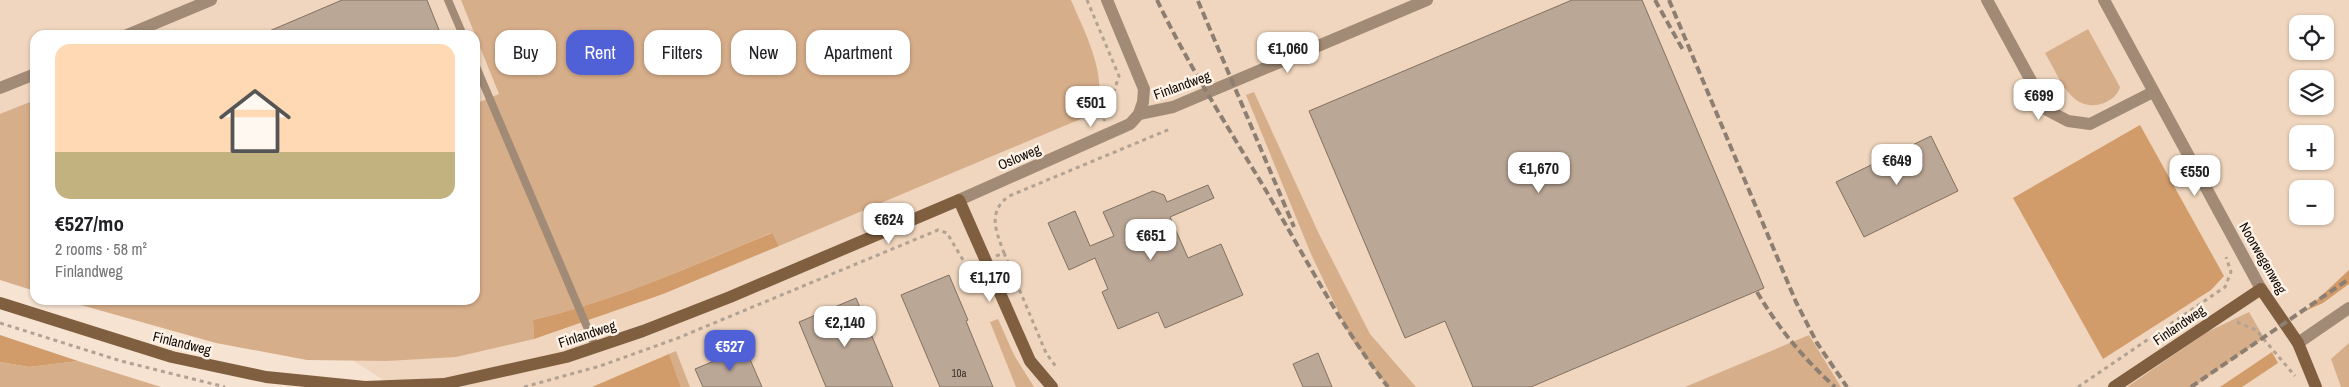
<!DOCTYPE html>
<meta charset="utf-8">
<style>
body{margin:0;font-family:"Archivo Narrow",sans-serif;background:#f6f6f6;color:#202124;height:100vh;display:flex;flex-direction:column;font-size:19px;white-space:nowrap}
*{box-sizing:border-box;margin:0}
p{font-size:16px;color:#757577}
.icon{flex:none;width:28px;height:28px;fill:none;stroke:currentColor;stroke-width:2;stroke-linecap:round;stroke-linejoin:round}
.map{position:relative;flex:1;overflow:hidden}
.sheet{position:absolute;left:30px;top:30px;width:450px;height:275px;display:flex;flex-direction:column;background:#fff;border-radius:15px;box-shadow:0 1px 4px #0004}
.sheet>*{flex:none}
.guide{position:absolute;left:495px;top:30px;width:475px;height:45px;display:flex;gap:10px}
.fabs{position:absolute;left:2289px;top:15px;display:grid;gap:10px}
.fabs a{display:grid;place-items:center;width:45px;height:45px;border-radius:10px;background:#fff;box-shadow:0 1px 4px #0004;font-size:25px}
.price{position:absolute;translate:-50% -42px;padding:0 11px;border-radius:10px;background:#fff;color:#222;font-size:16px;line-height:32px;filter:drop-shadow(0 1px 2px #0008)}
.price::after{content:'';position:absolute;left:50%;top:30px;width:15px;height:11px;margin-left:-8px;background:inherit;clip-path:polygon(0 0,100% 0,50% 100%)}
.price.on{background:#5060d6;color:#fff}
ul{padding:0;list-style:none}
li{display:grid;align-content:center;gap:10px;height:265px;padding:0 25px}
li+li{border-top:1px solid #e0e0e0}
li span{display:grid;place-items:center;height:155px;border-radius:15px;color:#555}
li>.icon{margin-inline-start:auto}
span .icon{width:90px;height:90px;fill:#fffc;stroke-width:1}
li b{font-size:21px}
.pill{padding:0 18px;border-radius:15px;background:#fff;box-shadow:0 1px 4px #0004;font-size:18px;line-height:45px}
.pill.on{background:#5060d6;color:#fff}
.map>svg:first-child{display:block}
.built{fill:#f0d6be;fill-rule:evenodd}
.green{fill:#d7ae8a}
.forest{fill:#d19b6a}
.building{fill:#bba796;stroke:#827060}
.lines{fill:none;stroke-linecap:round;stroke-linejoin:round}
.path{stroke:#b1a293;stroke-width:3;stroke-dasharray:4 4;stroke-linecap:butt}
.lane{stroke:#a28b76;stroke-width:8}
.street{stroke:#a28b76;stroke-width:12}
.secondary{stroke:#805f40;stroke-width:12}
.rail{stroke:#8c7f72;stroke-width:4;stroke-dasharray:8 4;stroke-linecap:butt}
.labels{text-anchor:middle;stroke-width:5;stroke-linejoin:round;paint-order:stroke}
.number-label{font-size:11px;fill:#3c3229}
.street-label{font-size:14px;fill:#110b05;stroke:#fef2e7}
</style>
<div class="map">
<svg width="2349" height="387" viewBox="0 0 2349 387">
<rect width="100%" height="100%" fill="#f7e3d1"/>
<path class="built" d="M0,0H2349V387H394L318,338L475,300V35H35V250L0,239ZM2298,24H2325V51H2298ZM2298,79H2325V106H2298ZM2298,134H2325V161H2298ZM2298,189H2325V216H2298Z"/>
<g class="green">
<path d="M461,0H1071C1081,24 1110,79 1095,103C1092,108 1087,113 1083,118L779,246L771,233C694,265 615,301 533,320L534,339L456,357L387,361L307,360L216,343L63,300H475V104L499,94Z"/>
<path d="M2088,29L2120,87C2118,95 2111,100 2104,103C2071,115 2059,76 2045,53Z"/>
<polygon points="1254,92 1319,234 1370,334 1416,387 1388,387 1352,340 1311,254 1246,95"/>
<polygon points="35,100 35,291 0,280 0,114"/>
<polygon points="2249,312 2264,338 2193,387 2127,387 2207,332"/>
<polygon points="998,319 1014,355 1034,387 1016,387 990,322"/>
<polygon points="1809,335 1841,387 1685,387"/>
<polygon points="2349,343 2349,387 2341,387 2331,359"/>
<polygon points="676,351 690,387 681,387 669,354"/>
<polygon points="78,361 161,387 0,387 0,362 29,367"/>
</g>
<g class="forest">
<polygon points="2140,125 2224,276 2211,290 2103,359 2013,198"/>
<path d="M772,233L779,246L663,294L534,339L533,320C615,301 694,265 772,233Z"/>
<polygon points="2349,270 2349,284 2323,303 2305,311"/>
<polygon points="0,335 78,361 29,367 0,362"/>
<polygon points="2272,352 2278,363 2242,387 2220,387"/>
<polygon points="669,354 681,387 592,387"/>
</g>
<g class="building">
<polygon points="342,0 427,0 441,35 260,35"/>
<polygon points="1572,0 1642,0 1764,288 1531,387 1473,387 1445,321 1405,338 1309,111"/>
<polygon points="1931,136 1958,191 1864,237 1836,182"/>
<polygon points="1208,185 1214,198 1170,217 1188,258 1221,244 1243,295 1165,328 1158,312 1118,329 1102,292 1108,289 1095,258 1069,270 1048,223 1075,211 1090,246 1114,236 1103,212 1153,191 1164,195 1167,202"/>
<polygon points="949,275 968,320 966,321 993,387 940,387 901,295"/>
<polygon points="856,298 893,387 826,387 799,322"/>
<polygon points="745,348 762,387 703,387 695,369"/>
<polygon points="1318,353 1332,387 1303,387 1293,364"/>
</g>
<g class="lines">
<g class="path">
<polyline points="1087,0 1119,76 1104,121"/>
<polyline points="1004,253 1046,353 1057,368"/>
<path d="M996,256L1004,253C996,231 987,212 1009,196L1170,129"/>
<polyline points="2237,322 2256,330 2295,376"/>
<polyline points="0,323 121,361 225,387"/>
<polyline points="524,387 600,366 678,338 938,230 947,233 966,265 975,265"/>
<polyline points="2078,387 2225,287 2231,272 2226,257"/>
</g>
<g class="lane">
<polyline points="448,0 463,35"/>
<polyline points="475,64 596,348"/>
</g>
<g class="street">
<polyline points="1987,0 2047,110 2068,121 2090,124 2153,92"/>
<polyline points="2104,0 2261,289"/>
<polyline points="127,35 211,0"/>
<polyline points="0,88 35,74"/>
<polyline points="1139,114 1173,107 1427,0"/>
<polyline points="959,200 1130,124 1139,114 1143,102 1144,89 1107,0"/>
<polyline points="2298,343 2349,308"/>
</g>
<g class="secondary">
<polyline points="0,303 172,357 266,377 365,387 444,384 566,357 643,331 730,297 959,200 1030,361 1052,387"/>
<polyline points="2114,387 2261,289 2298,343 2316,387"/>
</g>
<g class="rail">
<path d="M1157,0C1189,67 1230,130 1268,194C1306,259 1342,328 1388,387"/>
<polyline points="1655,0 1683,50"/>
<polyline points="1669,0 1796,302 1817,343 1847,387"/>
<polyline points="1198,1 1294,227"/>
<path d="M1757,292C1779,329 1803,358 1835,387"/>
<polyline points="2191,387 2349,279"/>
</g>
</g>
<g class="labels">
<g class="number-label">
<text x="959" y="377">10a</text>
</g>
<g class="street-label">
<text transform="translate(1182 85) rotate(-20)" y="5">Finlandweg</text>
<text transform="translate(1019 157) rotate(-23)" y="5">Osloweg</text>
<text transform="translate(2263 258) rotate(60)" y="5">Noorwegenweg</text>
<text transform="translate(2179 325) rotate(-34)" y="5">Finlandweg</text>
<text transform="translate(587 334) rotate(-18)" y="5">Finlandweg</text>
<text transform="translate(182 343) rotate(14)" y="5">Finlandweg</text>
</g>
</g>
</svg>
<div class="fabs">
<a><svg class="icon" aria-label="locate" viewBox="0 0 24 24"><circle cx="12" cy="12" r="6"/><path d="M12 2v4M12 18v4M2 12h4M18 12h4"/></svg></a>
<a><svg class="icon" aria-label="layers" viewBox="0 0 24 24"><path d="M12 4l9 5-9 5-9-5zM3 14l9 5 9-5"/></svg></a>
<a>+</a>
<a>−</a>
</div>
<b class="price" style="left:1288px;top:74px">€1,060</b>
<b class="price" style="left:2039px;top:121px">€699</b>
<b class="price" style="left:1091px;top:128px">€501</b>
<b class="price" style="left:1897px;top:186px">€649</b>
<b class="price" style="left:1539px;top:194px">€1,670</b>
<b class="price" style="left:2195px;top:197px">€550</b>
<b class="price" style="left:889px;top:245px">€624</b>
<b class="price" style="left:1151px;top:261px">€651</b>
<b class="price" style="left:990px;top:303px">€1,170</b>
<b class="price" style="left:845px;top:348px">€2,140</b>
<b class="price on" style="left:730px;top:372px">€527</b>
<div class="guide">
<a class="pill">Buy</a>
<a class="pill on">Rent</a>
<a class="pill">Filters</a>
<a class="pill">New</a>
<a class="pill">Apartment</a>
</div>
<section class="sheet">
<ul>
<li><span style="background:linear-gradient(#ffd9b3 70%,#c2b280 0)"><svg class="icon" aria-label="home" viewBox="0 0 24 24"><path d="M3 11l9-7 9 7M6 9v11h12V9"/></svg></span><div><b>€527/mo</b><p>2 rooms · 58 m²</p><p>Finlandweg</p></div></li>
</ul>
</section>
</div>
